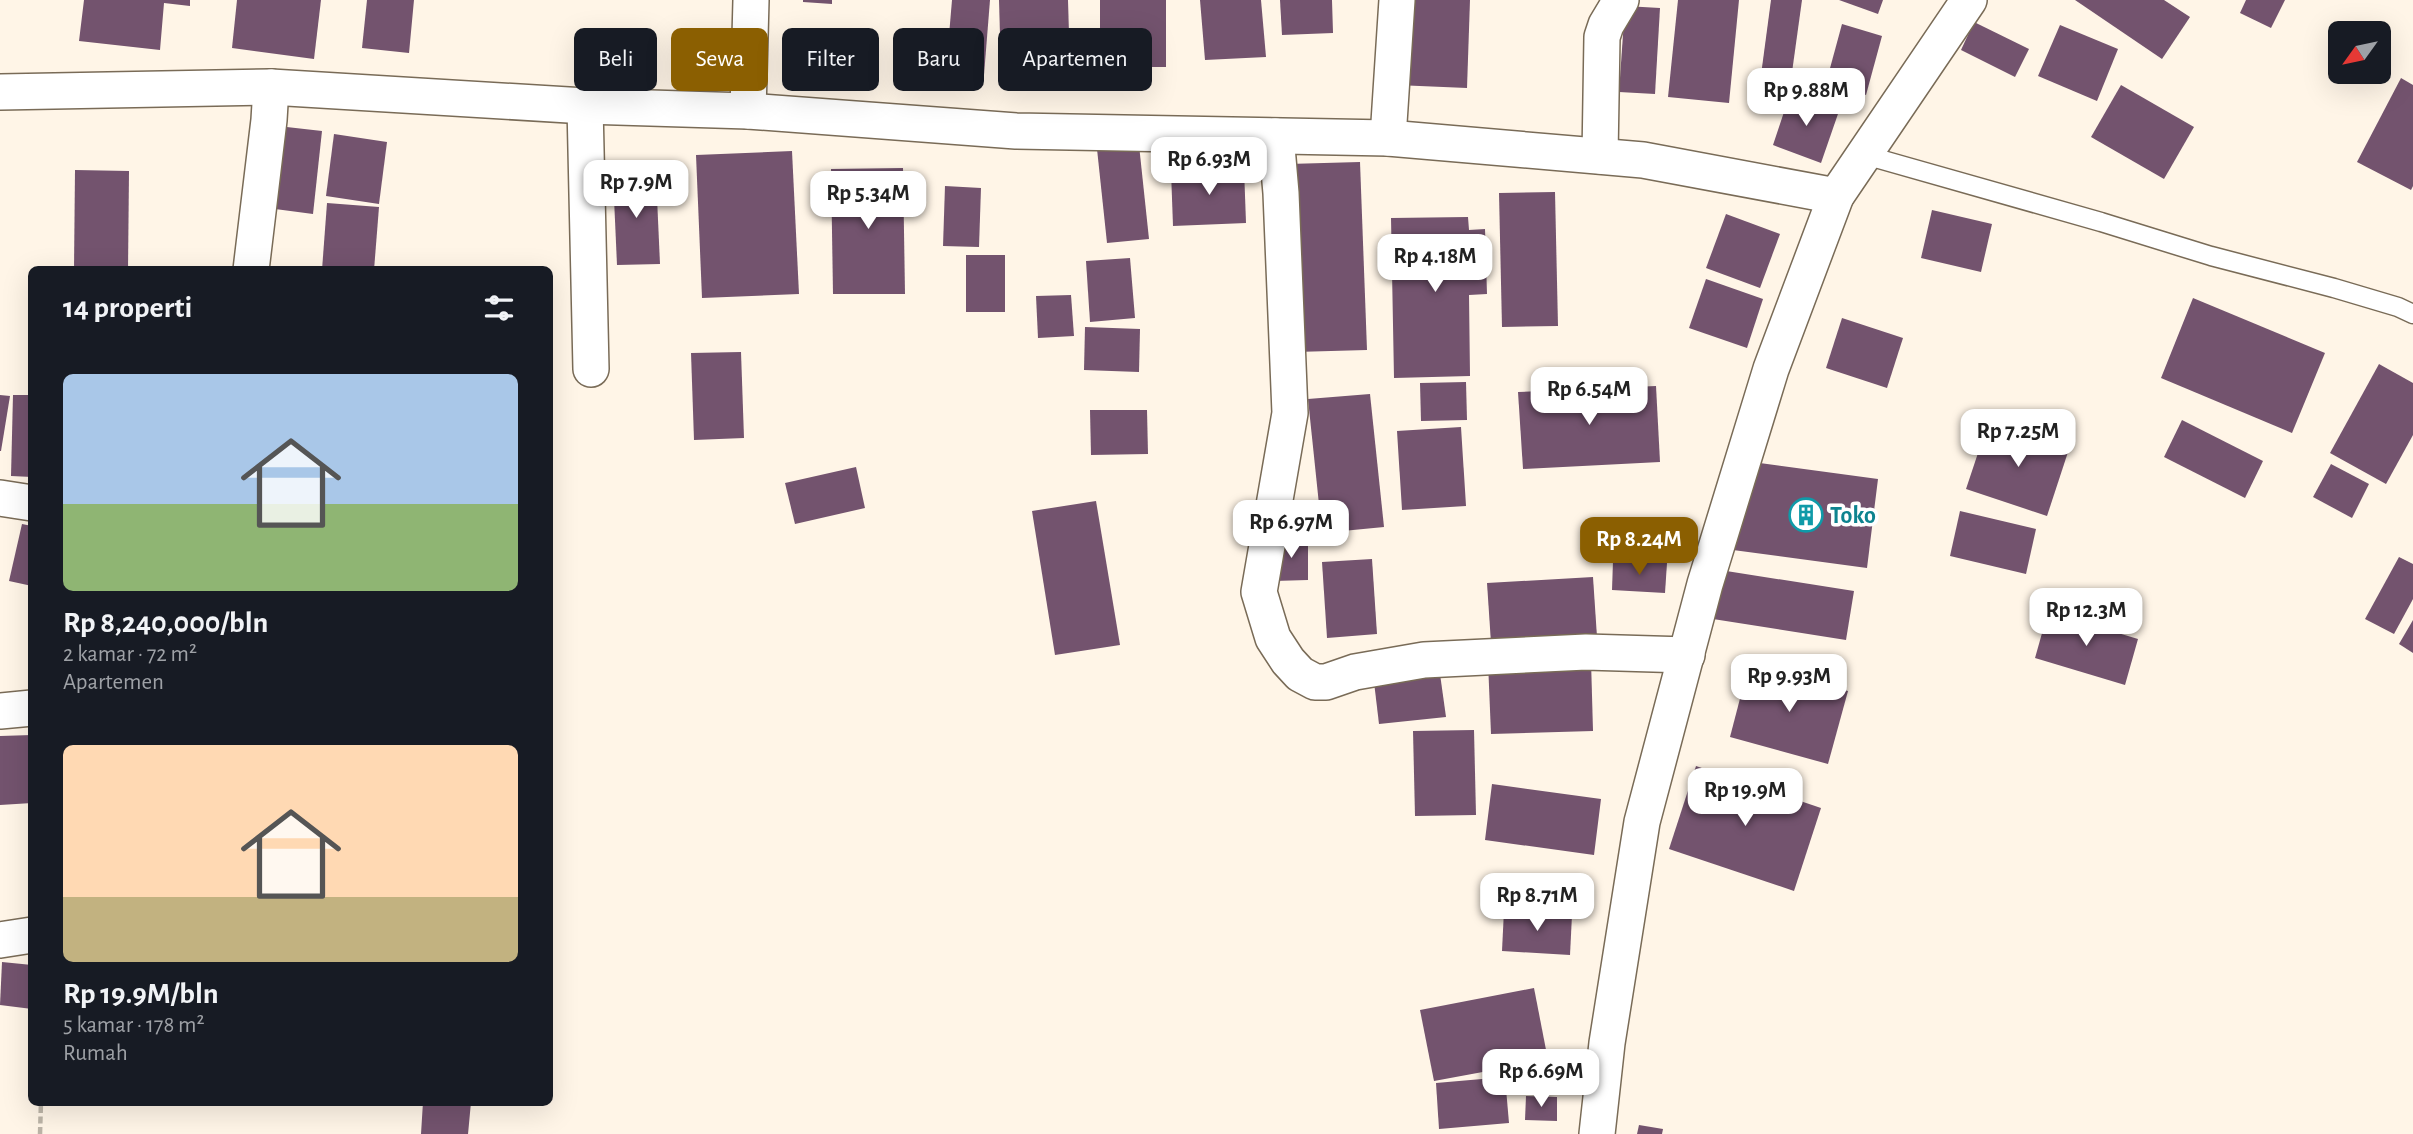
<!DOCTYPE html>
<html lang="id">
<meta charset="utf-8">
<style>
body{margin:0;font-family:"Alegreya Sans",sans-serif;background:#242831;color:#f1f3f6;height:100vh;display:flex;flex-direction:column;font-size:26px;white-space:nowrap}
*{box-sizing:border-box;margin:0}
p{font-size:23px;color:#9ea1a6}
.icon{flex:none;width:38px;height:38px;fill:none;stroke:currentColor;stroke-width:2;stroke-linecap:round;stroke-linejoin:round}
.map{position:relative;flex:1;overflow:hidden}
.sheet{position:absolute;left:28px;top:266px;width:525px;height:840px;display:flex;flex-direction:column;background:#171b24;border-radius:10px;box-shadow:0 7px 28px #0002}
.sheet>*{flex:none}
.top-card{position:absolute;left:574px;top:28px;width:665px;height:63px;display:flex;gap:14px}
.needle{width:46px;rotate:237deg}
.tools{position:absolute;left:2328px;top:21px;display:grid;gap:14px}
.tools a{display:grid;place-items:center;width:63px;height:63px;border-radius:10px;background:#171b24;box-shadow:0 7px 28px #0002;font-size:35px}
.price{position:absolute;translate:-50% -60px;padding:0 16px;border-radius:14px;background:#fff;color:#222;font-size:23px;line-height:46px;filter:drop-shadow(0 2px 4px #0008)}
.price::after{content:'';position:absolute;left:50%;top:42px;width:21px;height:16px;margin-left:-10px;background:inherit;clip-path:polygon(0 0,100% 0,50% 100%)}
.price.on{background:#8b5f01;color:#fff}
ul{padding:0;list-style:none}
li{display:grid;align-content:center;gap:14px;height:371px;padding:0 35px}
li span{display:grid;place-items:center;height:217px;border-radius:10px;color:#555}
li>.icon{margin-inline-start:auto}
span .icon{width:126px;height:126px;fill:#fffc;stroke-width:1}
li b{font-size:30px}
h2{display:flex;justify-content:space-between;align-items:center;height:84px;padding:0 35px;font-size:30px}
.chip{padding:0 24px;border-radius:10px;background:#171b24;box-shadow:0 7px 28px #0002;font-size:24px;line-height:63px}
.chip.on{background:#8b5f01;color:#fff}
.map>svg:first-child{display:block}
.building{fill:#73536e}
.lines{fill:none;stroke-linecap:round;stroke-linejoin:round}
.lane-casing{stroke:#796b57;stroke-width:21}
.street-casing{stroke:#796b57;stroke-width:38}
.path{stroke:#bcb4a7;stroke-width:4.5;stroke-dasharray:7 3.5;stroke-linecap:butt}
.lane{stroke:#fff;stroke-width:18}
.street{stroke:#fff;stroke-width:35}
.labels{text-anchor:middle;stroke-width:7;stroke-linejoin:round;paint-order:stroke}
.culture-label{font-size:24px;font-weight:bold;fill:#0d838f;stroke:#fff;text-anchor:start}
</style>
<div class="map">
<svg width="2413" height="1134" viewBox="0 0 2413 1134">
<rect width="100%" height="100%" fill="#fff5e7"/>
<g class="building">
<polygon points="84,0 190,0 190,6 164,3 160,50 79,41"/>
<polygon points="237,0 321,0 314,59 232,48"/>
<polygon points="367,0 414,0 409,53 362,48"/>
<polygon points="803,0 832,0 832,4 803,2"/>
<polygon points="952,0 990,0 984,75 946,71"/>
<polygon points="999,0 1068,0 1069,34 1000,35"/>
<rect x="1100" y="0" width="66" height="67"/>
<polygon points="1200,0 1261,0 1266,57 1205,60"/>
<polygon points="1280,0 1332,0 1333,33 1282,35"/>
<polygon points="1399,0 1470,0 1467,88 1396,85"/>
<polygon points="1678,0 1739,0 1729,103 1668,97"/>
<polygon points="1771,0 1802,0 1789,94 1759,90"/>
<polygon points="1839,0 1883,0 1878,14"/>
<polygon points="2075,0 2164,0 2190,17 2162,59"/>
<polygon points="2246,0 2285,0 2271,28 2240,13"/>
<polygon points="1625,6 1660,8 1655,94 1619,92"/>
<polygon points="1974,22 2029,49 2015,77 1961,50"/>
<polygon points="1842,24 1882,36 1866,95 1826,83"/>
<polygon points="2060,25 2118,49 2097,101 2038,76"/>
<polygon points="2401,78 2413,85 2413,186 2411,190 2357,162"/>
<polygon points="2121,85 2194,127 2164,179 2091,137"/>
<polygon points="1790,94 1839,111 1821,163 1773,145"/>
<polygon points="269,125 322,131 313,214 260,207"/>
<polygon points="334,134 387,142 379,204 326,196"/>
<polygon points="1139,145 1149,239 1107,243 1097,149"/>
<polygon points="792,151 799,294 702,298 696,155"/>
<polygon points="1360,162 1367,350 1295,352 1288,164"/>
<polygon points="903,168 905,294 833,294 831,169"/>
<polygon points="1244,168 1246,223 1173,226 1171,171"/>
<polygon points="75,170 129,171 128,270 74,270"/>
<polygon points="656,175 660,264 617,265 613,176"/>
<polygon points="945,186 981,188 979,247 943,246"/>
<polygon points="1555,192 1558,326 1502,327 1499,193"/>
<polygon points="327,203 379,207 374,270 322,270"/>
<polygon points="1932,210 1992,224 1981,272 1921,258"/>
<polygon points="1726,214 1780,234 1760,288 1706,268"/>
<polygon points="1468,217 1469,230 1485,229 1487,294 1469,295 1470,376 1394,378 1391,218"/>
<rect x="966" y="255" width="39" height="57"/>
<polygon points="1130,258 1135,318 1090,322 1086,261"/>
<polygon points="1706,279 1763,299 1747,348 1689,328"/>
<polygon points="1071,295 1074,336 1038,338 1036,296"/>
<polygon points="2193,298 2325,353 2292,433 2161,378"/>
<polygon points="1842,318 1903,338 1887,388 1826,368"/>
<polygon points="1085,327 1140,329 1139,372 1084,370"/>
<polygon points="741,352 744,438 694,440 691,353"/>
<polygon points="2379,364 2413,383 2413,435 2386,484 2330,453"/>
<polygon points="1466,382 1467,420 1421,421 1420,383"/>
<polygon points="1656,386 1660,462 1523,469 1518,392"/>
<polygon points="1370,394 1384,527 1322,533 1308,399"/>
<polygon points="0,395 10,396 1,451 0,451"/>
<polygon points="13,395 32,395 32,477 11,476"/>
<polygon points="1090,410 1147,410 1148,454 1091,455"/>
<polygon points="2182,420 2263,461 2245,498 2164,457"/>
<polygon points="1988,423 2069,449 2047,516 1966,489"/>
<polygon points="1461,427 1466,506 1402,510 1397,431"/>
<polygon points="1745,461 1878,479 1867,568 1733,550"/>
<polygon points="2331,464 2369,484 2352,518 2313,497"/>
<polygon points="856,467 865,508 795,524 785,483"/>
<polygon points="1096,501 1120,645 1055,655 1032,511"/>
<polygon points="1960,511 2036,529 2026,574 1950,556"/>
<polygon points="22,524 32,526 32,586 9,581"/>
<polygon points="1274,540 1308,540 1308,580 1274,581"/>
<polygon points="2399,557 2413,564 2413,599 2394,634 2365,619"/>
<polygon points="1372,559 1377,634 1327,638 1322,562"/>
<polygon points="1613,561 1667,563 1665,593 1612,590"/>
<polygon points="1720,570 1854,591 1846,640 1713,619"/>
<polygon points="1593,577 1597,637 1491,643 1487,583"/>
<polygon points="2048,612 2138,639 2125,685 2035,658"/>
<polygon points="2413,620 2413,653 2399,644"/>
<polygon points="1591,660 1593,731 1491,734 1488,662"/>
<polygon points="1749,664 1848,691 1828,764 1730,737"/>
<polygon points="1440,674 1446,717 1379,724 1374,682"/>
<polygon points="1474,730 1476,815 1415,816 1413,731"/>
<polygon points="32,735 32,803 0,805 0,736"/>
<polygon points="1696,766 1821,808 1794,891 1669,849"/>
<polygon points="1492,784 1601,799 1594,855 1485,840"/>
<polygon points="1504,910 1572,915 1570,955 1502,951"/>
<polygon points="2,962 32,965 32,1009 0,1005"/>
<polygon points="1534,988 1548,1060 1434,1081 1420,1010"/>
<polygon points="1505,1077 1509,1123 1439,1129 1436,1083"/>
<polygon points="1526,1096 1557,1097 1557,1121 1525,1120"/>
<polygon points="423,1102 471,1102 468,1134 421,1134"/>
<polygon points="1639,1125 1663,1129 1662,1134 1637,1134"/>
</g>
<g class="lines">
<defs>
<polyline id="lane" points="1865,155 2101,222 2211,256 2334,288 2398,307 2413,314"/>
<g id="street">
<polyline points="0,92 271,87 585,106 748,111 1016,131 1388,138 1643,160 1836,196"/>
<polyline points="585,106 591,369"/>
<polyline points="748,111 751,0"/>
<polyline points="1276,136 1281,193 1290,413 1259,592 1273,638 1288,661 1300,674 1315,682 1326,682 1355,672 1424,660 1586,652 1687,655"/>
<polyline points="1388,138 1397,0"/>
<polyline points="1600,156 1602,37 1606,25 1621,0"/>
<polyline points="251,270 269,120 271,87"/>
<polyline points="0,498 32,503"/>
<polyline points="0,711 32,708"/>
<polyline points="0,940 32,935"/>
<polyline points="1597,1134 1607,1043 1642,822 1705,584 1771,369 1836,196 1969,0"/>
</g>
</defs>
<use href="#lane" class="lane-casing"/>
<use href="#street" class="street-casing"/>
<polyline class="path" points="40,1134 41,1102"/>
<use href="#lane" class="lane"/>
<use href="#street" class="street"/>
</g>
<defs>
<symbol id="building-ring" viewBox="-11 -11 22 22"><circle r="9.5" fill="#fff" stroke="#0f9aa8" stroke-width="1.5"/><path d="M-4-6H4V6H1V3H-1V6H-4ZM-2.5-4.3h1.7v1.8h-1.7ZM.8-4.3h1.7v1.8H.8ZM-2.5-1h1.7V.8h-1.7ZM.8-1h1.7V.8H.8Z" fill="#0f9aa8"/></symbol>
</defs>
<g fill-rule="evenodd">
<use href="#building-ring" x="1787" y="496" width="38" height="38"/>
</g>
<g class="labels">
<g class="culture-label">
<text x="1830" y="523">Toko</text>
</g>
</g>
</svg>
<div class="tools">
<a><svg class="needle" viewBox="-14 -14 28 28"><path d="M0-13l5 13h-10z" fill="#e53935"/><path d="M0 13l5-13h-10z" fill="#9ea1a6"/></svg></a>
</div>
<b class="price" style="left:1806px;top:128px">Rp 9.88M</b>
<b class="price" style="left:1209px;top:197px">Rp 6.93M</b>
<b class="price" style="left:636px;top:220px">Rp 7.9M</b>
<b class="price" style="left:868px;top:231px">Rp 5.34M</b>
<b class="price" style="left:1435px;top:294px">Rp 4.18M</b>
<b class="price" style="left:1589px;top:427px">Rp 6.54M</b>
<b class="price" style="left:2018px;top:469px">Rp 7.25M</b>
<b class="price" style="left:1291px;top:560px">Rp 6.97M</b>
<b class="price on" style="left:1639px;top:577px">Rp 8.24M</b>
<b class="price" style="left:2086px;top:648px">Rp 12.3M</b>
<b class="price" style="left:1789px;top:714px">Rp 9.93M</b>
<b class="price" style="left:1745px;top:828px">Rp 19.9M</b>
<b class="price" style="left:1537px;top:933px">Rp 8.71M</b>
<b class="price" style="left:1541px;top:1109px">Rp 6.69M</b>
<div class="top-card">
<a class="chip">Beli</a>
<a class="chip on">Sewa</a>
<a class="chip">Filter</a>
<a class="chip">Baru</a>
<a class="chip">Apartemen</a>
</div>
<section class="sheet">
<h2>14 properti<svg class="icon" aria-label="filters" viewBox="0 0 24 24"><path d="M4 7h16M4 17h16"/><circle cx="9" cy="7" r="2"/><circle cx="15" cy="17" r="2"/></svg></h2>
<ul>
<li><span style="background:linear-gradient(#a9c7e8 60%,#8fb573 0)"><svg class="icon" aria-label="home" viewBox="0 0 24 24"><path d="M3 11l9-7 9 7M6 9v11h12V9"/></svg></span><div><b>Rp 8,240,000/bln</b><p>2 kamar · 72 m²</p><p>Apartemen</p></div></li>
<li><span style="background:linear-gradient(#ffd9b3 70%,#c2b280 0)"><svg class="icon" aria-label="home" viewBox="0 0 24 24"><path d="M3 11l9-7 9 7M6 9v11h12V9"/></svg></span><div><b>Rp 19.9M/bln</b><p>5 kamar · 178 m²</p><p>Rumah</p></div></li>
</ul>
</section>
</div>
